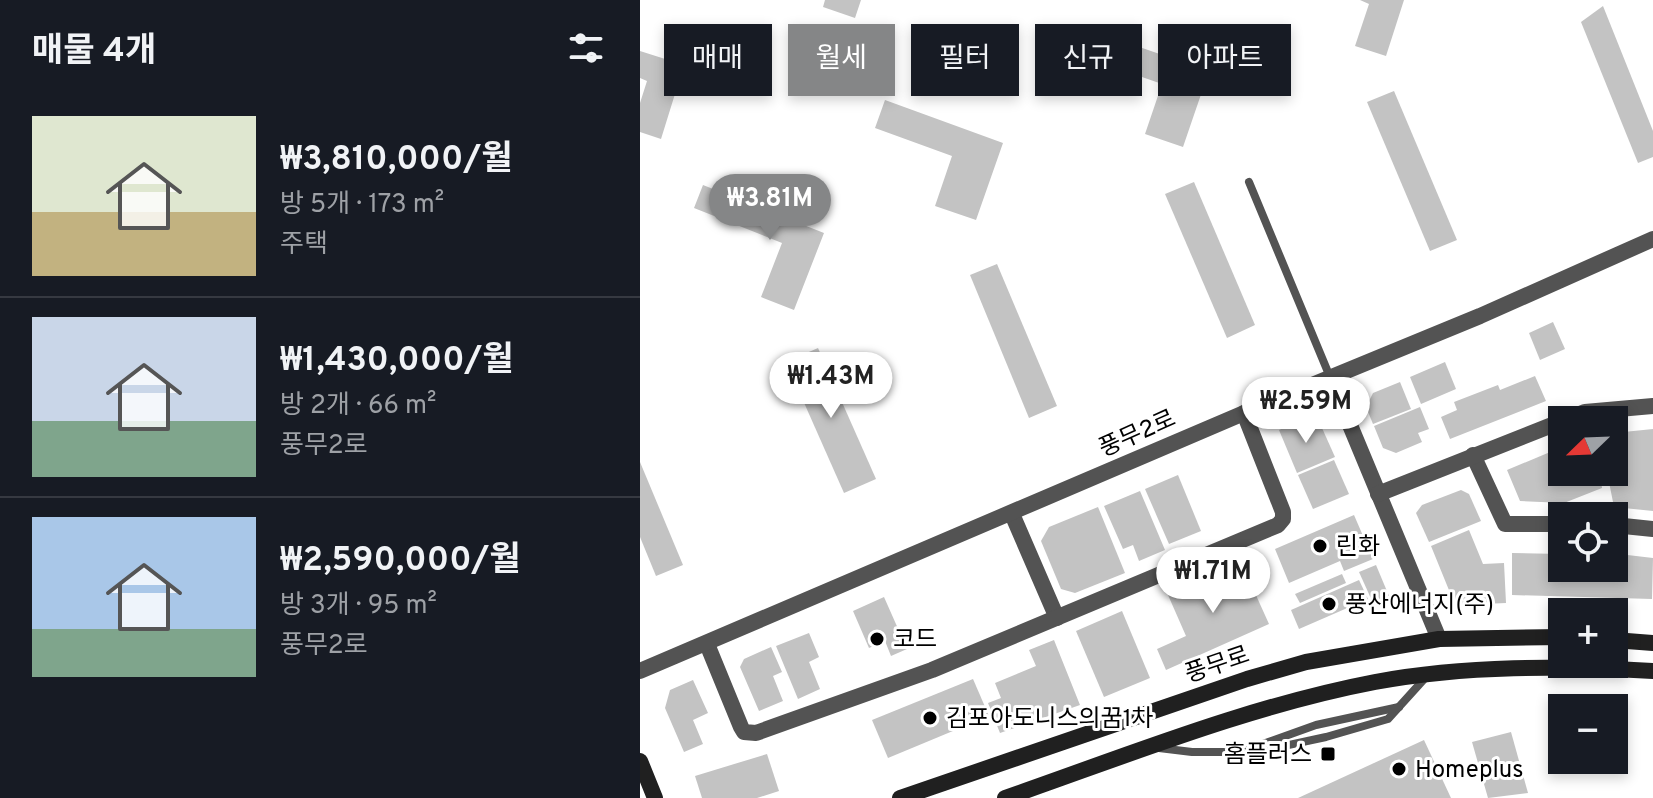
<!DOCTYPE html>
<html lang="ko">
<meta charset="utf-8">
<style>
body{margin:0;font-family:Overpass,"Noto Sans KR",sans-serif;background:#20242c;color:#f1f3f6;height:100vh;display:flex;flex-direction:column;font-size:30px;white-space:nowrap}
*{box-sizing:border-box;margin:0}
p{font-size:26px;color:#9ea1a6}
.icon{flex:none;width:44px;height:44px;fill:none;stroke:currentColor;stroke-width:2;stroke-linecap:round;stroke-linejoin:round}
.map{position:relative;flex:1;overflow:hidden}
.details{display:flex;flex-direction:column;background:#171b24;width:640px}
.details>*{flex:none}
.guide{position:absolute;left:24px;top:24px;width:760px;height:72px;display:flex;gap:16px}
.needle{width:52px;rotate:247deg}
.tools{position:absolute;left:908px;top:406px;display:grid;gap:16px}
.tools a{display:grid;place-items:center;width:80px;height:80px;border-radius:0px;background:#171b24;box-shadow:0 4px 12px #0003;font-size:40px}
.price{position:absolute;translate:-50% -68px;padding:0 18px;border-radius:28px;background:#fff;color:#222;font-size:26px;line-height:52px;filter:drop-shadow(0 2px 4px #0008)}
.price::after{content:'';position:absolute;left:50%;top:48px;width:24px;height:18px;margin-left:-12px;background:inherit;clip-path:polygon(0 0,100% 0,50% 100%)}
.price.active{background:#858687;color:#fff}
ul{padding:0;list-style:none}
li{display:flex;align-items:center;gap:24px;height:200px;padding:0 32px}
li+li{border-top:2px solid #363941}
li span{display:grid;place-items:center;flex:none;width:224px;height:160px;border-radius:0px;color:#555}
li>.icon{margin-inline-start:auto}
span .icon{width:96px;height:96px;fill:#fffc;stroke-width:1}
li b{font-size:34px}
h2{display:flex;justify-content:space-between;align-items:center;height:96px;padding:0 32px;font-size:34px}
.tag{padding:0 28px;border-radius:0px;background:#171b24;box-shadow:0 4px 12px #0003;font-size:28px;line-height:72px}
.tag.active{background:#858687;color:#fff}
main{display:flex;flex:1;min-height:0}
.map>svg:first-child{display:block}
.building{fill:#c3c3c3}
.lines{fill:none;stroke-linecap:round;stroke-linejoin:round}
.lane{stroke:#535353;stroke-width:8}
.street{stroke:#535353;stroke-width:16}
.secondary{stroke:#202020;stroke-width:16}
.poi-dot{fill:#000;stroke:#fff;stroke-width:3}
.labels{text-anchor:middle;stroke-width:6;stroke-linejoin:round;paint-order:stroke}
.street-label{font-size:24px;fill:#000;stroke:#fff}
.poi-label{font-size:24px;fill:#000;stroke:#fff;text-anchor:start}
</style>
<main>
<section class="details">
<h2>매물 4개<svg class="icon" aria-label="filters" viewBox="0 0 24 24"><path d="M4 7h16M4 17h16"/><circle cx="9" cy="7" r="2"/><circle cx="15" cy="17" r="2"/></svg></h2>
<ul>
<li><span style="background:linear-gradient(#dfe7d0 60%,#c2b280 0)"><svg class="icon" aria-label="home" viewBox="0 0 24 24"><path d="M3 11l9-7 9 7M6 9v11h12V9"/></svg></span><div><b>₩3,810,000/월</b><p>방 5개 · 173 m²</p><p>주택</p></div></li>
<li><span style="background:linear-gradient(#c9d6e8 65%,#7fa58c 0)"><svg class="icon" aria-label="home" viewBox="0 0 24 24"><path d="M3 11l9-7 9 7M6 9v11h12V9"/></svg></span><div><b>₩1,430,000/월</b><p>방 2개 · 66 m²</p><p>풍무2로</p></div></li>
<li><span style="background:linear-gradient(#a9c7e8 70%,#7fa58c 0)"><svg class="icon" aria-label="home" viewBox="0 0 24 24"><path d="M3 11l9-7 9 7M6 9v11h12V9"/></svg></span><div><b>₩2,590,000/월</b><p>방 3개 · 95 m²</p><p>풍무2로</p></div></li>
</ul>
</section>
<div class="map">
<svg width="1013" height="798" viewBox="0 0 1013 798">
<rect width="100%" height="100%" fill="#fff"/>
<g class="building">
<polygon points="185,0 221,0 215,18 183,7"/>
<polygon points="720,0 764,0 746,56 715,46 729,4"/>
<polygon points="963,6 1013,131 1013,157 998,163 941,22"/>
<polygon points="450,30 569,71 543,147 505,134 522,84 442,56"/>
<polygon points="0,51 44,65 21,139 0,132 0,103 7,81 0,78"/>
<polygon points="754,91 817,240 790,251 727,102"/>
<polygon points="245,100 363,143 336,220 295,206 312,156 235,128"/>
<polygon points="554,182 615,325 587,338 525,194"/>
<polygon points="63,185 184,233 154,310 121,297 142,243 54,208"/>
<polygon points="357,264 417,406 389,418 330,275"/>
<polygon points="913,322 925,349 900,360 889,333"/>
<polygon points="178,348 236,479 204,493 146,362"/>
<polygon points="805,362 816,389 781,404 770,377"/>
<polygon points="895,376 906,401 810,439 801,417 817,410 814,402 858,385 860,390"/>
<polygon points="760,382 771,409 733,424 726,407 733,393"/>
<polygon points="780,407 789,429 778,433 782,442 756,453 743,448 734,426"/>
<polygon points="664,419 682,428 695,457 657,473 639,430"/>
<polygon points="1013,429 1013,511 974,507 967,472 974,472 974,433"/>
<polygon points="922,447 922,472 960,472 962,488 924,503 880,501 867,470"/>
<polygon points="694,460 709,494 673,509 658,475"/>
<polygon points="0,462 43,565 16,576 0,537"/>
<polygon points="538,475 561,531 529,544 505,489"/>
<polygon points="821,490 829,494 841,521 789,542 776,513 782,505"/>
<polygon points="500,491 525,550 499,561 493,545 483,549 464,506"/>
<polygon points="458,507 485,573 435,593 421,589 401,541 409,527"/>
<polygon points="714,515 733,559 704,571 700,561 649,583 635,549"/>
<polygon points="829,530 843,564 864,563 866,603 821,605 821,599 813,600 791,546"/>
<polygon points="974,549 979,549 979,554 1013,558 1012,599 872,595 872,553 922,554 922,568 974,568"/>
<polygon points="601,562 629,624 526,670 517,649 546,636 528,595"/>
<polygon points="736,565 749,596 733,603 719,572"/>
<polygon points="702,574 706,583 660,603 655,594"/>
<polygon points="719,580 728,599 659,629 651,610"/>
<polygon points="244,597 267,649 251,656 245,641 229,648 213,611"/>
<polygon points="482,611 510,678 464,697 436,631"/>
<polygon points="169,633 179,657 169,662 180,689 158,699 136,646"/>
<polygon points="414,640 440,705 360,733 348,703 361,698 355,683 396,666 389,650"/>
<polygon points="131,647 142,672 133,676 143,701 119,711 100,667 104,659"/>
<polygon points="333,679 349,716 248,758 232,720"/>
<polygon points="53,680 68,713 53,720 63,744 44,752 25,708 30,690"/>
<polygon points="928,703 983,704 982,740 974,740 974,708 928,708"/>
<polygon points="871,732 888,793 848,798 832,742"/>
<polygon points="784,740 811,798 658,798"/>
<polygon points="127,754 139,791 117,798 62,798 55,776"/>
</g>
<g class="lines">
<g class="lane">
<polyline points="609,182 690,377"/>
<polyline points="519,748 552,752 616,752 686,737 748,719 786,677"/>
<polyline points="603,751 676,725 759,707"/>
</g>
<g class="street">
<polyline points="690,377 799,639"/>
<polyline points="833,455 865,524 922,524"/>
<polyline points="738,494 945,412 1013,406"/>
<polyline points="372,514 417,618"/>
<polyline points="974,525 1013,529"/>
<polyline points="67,644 101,727 104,732 116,733 292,670 638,525 643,519 643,512 604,413"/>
<polyline points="0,671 604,413 840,316 1013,239"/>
</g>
<g class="secondary">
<polyline points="974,640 1013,643"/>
<polyline points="0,761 15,798"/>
<polyline points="260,798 607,679 666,662 799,639 922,637"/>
<path d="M365,798C486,756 609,706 735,682C826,665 921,666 1013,671"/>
</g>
</g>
<g class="poi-dot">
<circle cx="680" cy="546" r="8"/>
<circle cx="689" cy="604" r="8"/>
<circle cx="237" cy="639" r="8"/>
<circle cx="290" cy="718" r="8"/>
<rect x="680" y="746" width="16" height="16" rx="4"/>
<circle cx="759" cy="769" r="8"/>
</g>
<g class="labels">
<g class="street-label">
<text transform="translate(497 433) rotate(-24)" y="8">풍무2로</text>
<text transform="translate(577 664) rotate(-19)" y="8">풍무로</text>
</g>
<g class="poi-label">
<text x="696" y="554">린화</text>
<text x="705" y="612">풍산에너지(주)</text>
<text x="253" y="647">코드</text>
<text x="306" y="726">김포아도니스의꿈1차</text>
<text x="672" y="762" text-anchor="end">홈플러스</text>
<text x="775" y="777">Homeplus</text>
</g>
</g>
</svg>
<div class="tools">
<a><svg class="needle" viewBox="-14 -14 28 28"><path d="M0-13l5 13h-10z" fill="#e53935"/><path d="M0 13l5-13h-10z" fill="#9ea1a6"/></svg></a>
<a><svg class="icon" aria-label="locate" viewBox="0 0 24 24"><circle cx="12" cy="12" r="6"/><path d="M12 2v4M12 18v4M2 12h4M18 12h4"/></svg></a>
<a>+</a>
<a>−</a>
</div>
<b class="price active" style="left:130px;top:242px">₩3.81M</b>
<b class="price" style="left:191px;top:420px">₩1.43M</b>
<b class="price" style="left:666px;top:445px">₩2.59M</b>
<b class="price" style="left:573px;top:615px">₩1.71M</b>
<div class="guide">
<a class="tag">매매</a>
<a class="tag active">월세</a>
<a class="tag">필터</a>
<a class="tag">신규</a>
<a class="tag">아파트</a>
</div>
</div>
</main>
